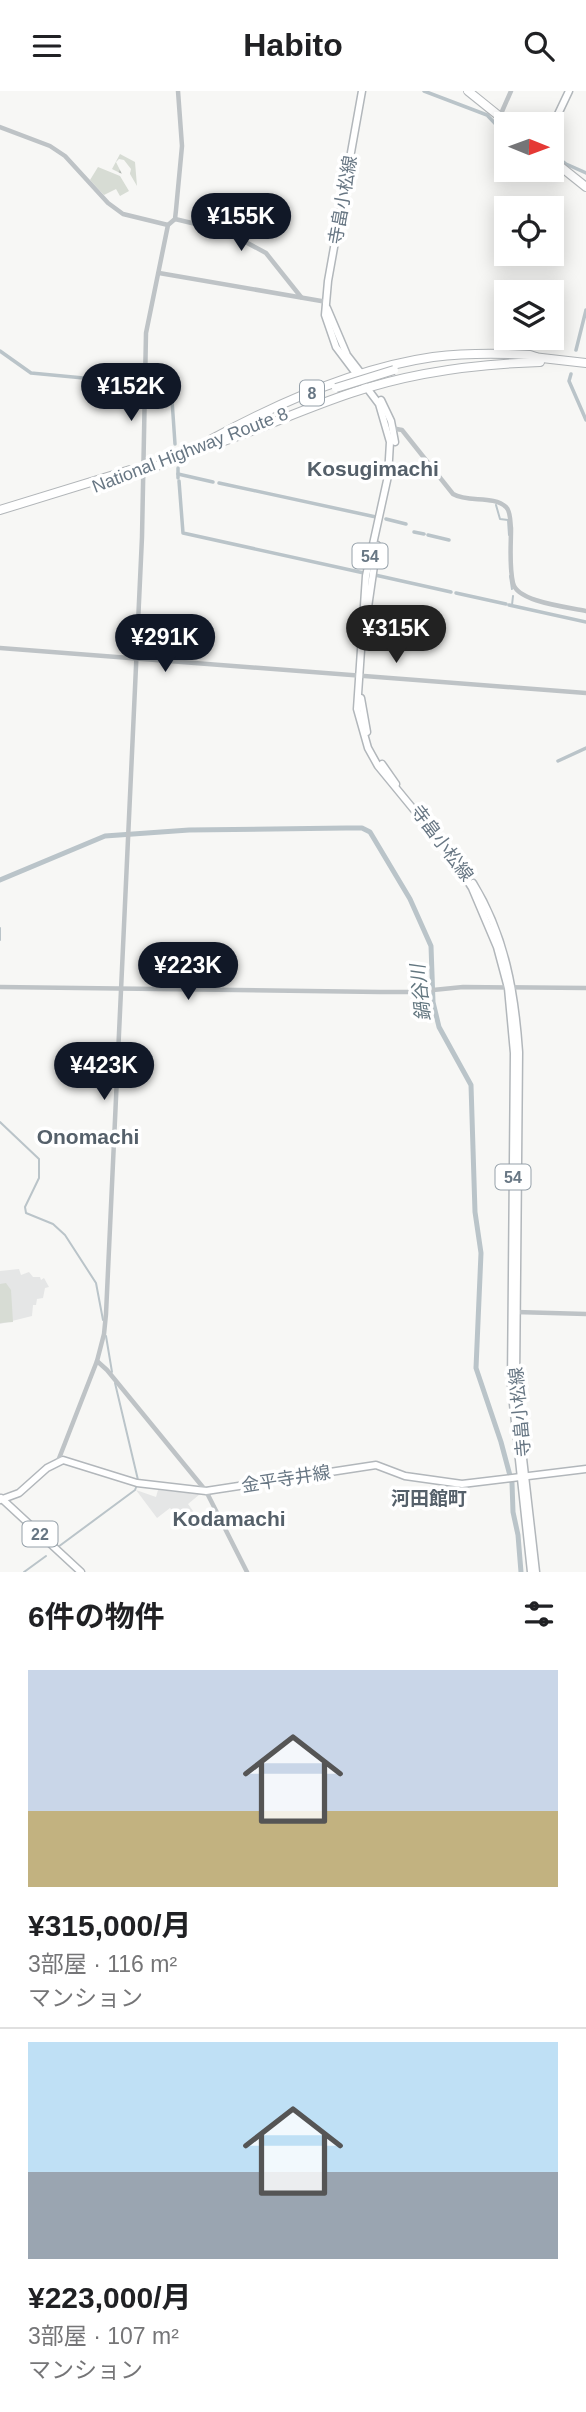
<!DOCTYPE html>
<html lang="ja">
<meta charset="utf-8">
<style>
body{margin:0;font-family:Arial,"Noto Sans JP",sans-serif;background:#f6f6f6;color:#202124;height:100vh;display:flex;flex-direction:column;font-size:26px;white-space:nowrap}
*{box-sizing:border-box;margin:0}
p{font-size:23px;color:#757577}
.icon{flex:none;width:38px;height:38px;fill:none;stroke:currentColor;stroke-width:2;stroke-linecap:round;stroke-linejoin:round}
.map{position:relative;height:1481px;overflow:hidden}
.drawer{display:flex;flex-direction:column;background:#fff;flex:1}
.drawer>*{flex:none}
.needle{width:46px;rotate:91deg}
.controls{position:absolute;left:494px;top:21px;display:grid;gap:14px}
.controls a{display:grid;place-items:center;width:70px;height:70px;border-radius:0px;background:#fff;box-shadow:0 4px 18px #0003;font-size:35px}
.price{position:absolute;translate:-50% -60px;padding:0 16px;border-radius:24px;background:#111827;color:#fff;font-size:23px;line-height:46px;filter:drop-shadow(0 2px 4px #0008)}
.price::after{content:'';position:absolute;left:50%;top:42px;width:21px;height:16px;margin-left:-10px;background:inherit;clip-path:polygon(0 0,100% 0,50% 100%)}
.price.on{background:#222;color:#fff}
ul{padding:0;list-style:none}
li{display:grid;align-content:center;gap:14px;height:371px;padding:0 28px}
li+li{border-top:2px solid #e0e0e0}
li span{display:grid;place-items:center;height:217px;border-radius:0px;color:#555}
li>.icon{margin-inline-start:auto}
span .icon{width:126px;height:126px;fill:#fffc;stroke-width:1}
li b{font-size:30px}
h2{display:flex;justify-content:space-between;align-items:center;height:84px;padding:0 28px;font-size:30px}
header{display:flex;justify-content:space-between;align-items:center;height:91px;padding:0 28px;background:#fff;font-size:32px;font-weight:800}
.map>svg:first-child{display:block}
.built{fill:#e5e6e6}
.green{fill:#d7dcd4}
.forest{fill:url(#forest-firs)}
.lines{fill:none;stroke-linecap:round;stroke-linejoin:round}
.stream{stroke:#bac4c9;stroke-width:2}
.canal{stroke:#bac4c9;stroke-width:3.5}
.river{stroke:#bac4c9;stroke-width:5}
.major-casing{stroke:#b2b7bb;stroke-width:9}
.highway-casing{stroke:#b2b6b9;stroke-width:10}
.minor{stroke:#bec3c6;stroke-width:4.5}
.major{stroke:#fff;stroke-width:6}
.highway{stroke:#fff;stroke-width:8}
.highway-bridge-casing{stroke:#b2b6b9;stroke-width:10;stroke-linecap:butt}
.highway-bridge{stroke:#fff;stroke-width:8}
.labels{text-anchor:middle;stroke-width:7;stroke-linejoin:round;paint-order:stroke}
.shield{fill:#fff;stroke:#95a0a9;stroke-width:2}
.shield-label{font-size:16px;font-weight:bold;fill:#687784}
.street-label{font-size:18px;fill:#687784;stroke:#fff}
.water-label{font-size:19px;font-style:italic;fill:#637780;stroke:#fff}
.neighbourhood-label{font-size:19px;font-weight:bold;fill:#55606a;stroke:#fff}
.quarter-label{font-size:21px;font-weight:bold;fill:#55606a;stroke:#fff}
</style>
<header><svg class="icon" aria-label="menu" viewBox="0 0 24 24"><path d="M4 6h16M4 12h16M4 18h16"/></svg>Habito<svg class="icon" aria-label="search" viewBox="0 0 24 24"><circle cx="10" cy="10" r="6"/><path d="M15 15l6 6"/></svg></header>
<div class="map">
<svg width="586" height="1481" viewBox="0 0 586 1481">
<defs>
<pattern id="forest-firs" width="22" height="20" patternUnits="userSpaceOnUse" patternTransform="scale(1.75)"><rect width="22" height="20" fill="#d7dcd4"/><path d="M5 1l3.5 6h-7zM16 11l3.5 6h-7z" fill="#b2b7b2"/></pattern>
</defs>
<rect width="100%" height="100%" fill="#f7f7f5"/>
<g class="built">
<polygon points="19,1178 21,1184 29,1181 33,1186 40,1186 41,1189 44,1187 49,1196 45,1197 43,1207 37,1208 36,1214 33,1214 32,1225 0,1233 0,1180"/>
<polygon points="136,1399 156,1406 158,1399 200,1403 188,1413 198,1427 186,1436 170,1417 157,1427"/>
</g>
<g class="green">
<polygon points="98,76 120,85 129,100 120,105 116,98 104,104 90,89"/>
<polygon points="6,1192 11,1199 13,1231 0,1232 0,1193"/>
</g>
<polygon class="forest" points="120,63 135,71 137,95 130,83 131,78 124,69 119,68 116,71 122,83 112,78"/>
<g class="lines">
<g class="stream">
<polyline points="496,414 500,428 508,429 509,444"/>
<polyline points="510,485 512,498"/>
<polyline points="512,514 513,505"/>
<polyline points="0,837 0,849"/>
<polyline points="0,1031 39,1068 39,1087 25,1116 26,1122 53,1133 65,1144 96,1192 103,1229"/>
<polyline points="106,1245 112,1281"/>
<polyline points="115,1292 138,1389"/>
<polyline points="58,1456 135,1399 137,1394"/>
<polyline points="24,1481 46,1465"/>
</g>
<g class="canal">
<polyline points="424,0 487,24 506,44"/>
<polyline points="551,61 566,73 586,82"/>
<polyline points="576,259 586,219"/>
<polyline points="0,260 31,282 136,292 139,281"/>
<polyline points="571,283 569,290 586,329"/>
<polyline points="148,286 172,309 175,353"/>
<polyline points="178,377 178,387"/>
<polyline points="178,383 213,391"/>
<polyline points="179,390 183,442 364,482"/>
<polyline points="219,392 376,426"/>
<polyline points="386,428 406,433"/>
<polyline points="414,441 424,443"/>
<polyline points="428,444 449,449"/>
<polyline points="375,484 451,501"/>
<polyline points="456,502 506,513"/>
<polyline points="509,514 586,531"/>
<polyline points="558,670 586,657"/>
</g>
<polyline class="river" points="0,789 105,745 189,739 346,737 362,737 370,741 410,808 431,855 433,911 439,936 471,994 475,1121 481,1162 476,1277 501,1351 512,1392 513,1421 518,1444 521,1481"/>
<defs>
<g id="major">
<polyline points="362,0 328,190 325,224 336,256 379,313 390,351 388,385 366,485 357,618 368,657 378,675 451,764 472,797 497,856 508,897 514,962 511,1294 531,1481"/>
<polyline points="551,38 569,0"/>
<polyline points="327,217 347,264 364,286"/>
<polyline points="381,309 391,330 395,351"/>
<polyline points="366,530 377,454"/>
<polyline points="361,607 367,641"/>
<polyline points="382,673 396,693"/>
<polyline points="444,749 466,780"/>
<path d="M473,792C505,844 515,902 519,961L516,1291"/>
<polyline points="516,1306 536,1481"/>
<polyline points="1,1407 81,1481"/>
<polyline points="0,1409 19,1402 47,1377 63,1369 137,1392 206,1400 376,1374 405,1385 462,1393 586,1378"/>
</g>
<g id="highway">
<polyline points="468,0 509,33"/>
<polyline points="551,68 586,96"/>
<polyline points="533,266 586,272"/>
<path d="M212,348C280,311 356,277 433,266C466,262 498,262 530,264L536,266"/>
<path d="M200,358C252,342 300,319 351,302C412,281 475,273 540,271"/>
<polyline points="157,375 203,356"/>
<polyline points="0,419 130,379"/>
</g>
</defs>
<use href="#major" class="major-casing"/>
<use href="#highway" class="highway-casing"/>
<g class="minor">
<polyline points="500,25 511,0"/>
<polyline points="0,36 50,55 65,65 108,112 123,123 168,134"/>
<polyline points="175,128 225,140 266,162 301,206"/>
<polyline points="159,182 327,211"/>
<path d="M391,337L402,339L453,403C468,412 493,404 506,416C511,421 510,431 511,437C511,455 509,475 513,492C517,511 568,516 586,520"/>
<polyline points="0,557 586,602"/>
<polyline points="0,896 380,901 413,901 463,896 586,897"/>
<polyline points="516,1221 586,1223"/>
<polyline points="97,1270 104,1243 106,1223 142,446 146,242 168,134 175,128 176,119 182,55 178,0"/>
<polyline points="58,1370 97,1270 107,1279 206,1400 247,1481"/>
</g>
<use href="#major" class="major"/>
<use href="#highway" class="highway"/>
<defs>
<g id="highway-bridge">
<polyline points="336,297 394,279"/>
<polyline points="130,385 157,375"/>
</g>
</defs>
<use href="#highway-bridge" class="highway-bridge-casing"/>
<use href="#highway-bridge" class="highway-bridge"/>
</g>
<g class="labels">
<g class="shield">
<rect x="300" y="289.5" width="24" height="25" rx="5"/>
<rect x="352.5" y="452.5" width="35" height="25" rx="5"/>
<rect x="495.5" y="1073.5" width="35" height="25" rx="5"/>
<rect x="22.5" y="1430.5" width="35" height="25" rx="5"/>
</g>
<g class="shield-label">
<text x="312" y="308">8</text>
<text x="370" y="471">54</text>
<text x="513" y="1092">54</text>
<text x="40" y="1449">22</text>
</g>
<g class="street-label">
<text transform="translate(343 109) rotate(-80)" y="6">寺畠小松線</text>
<text transform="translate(190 359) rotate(-21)" y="6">National Highway Route 8</text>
<text transform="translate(442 752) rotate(53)" y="6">寺畠小松線</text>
<text transform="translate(520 1321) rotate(-95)" y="6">寺畠小松線</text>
<text transform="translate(286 1388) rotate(-9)" y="6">金平寺井線</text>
</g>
<g class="water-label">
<text transform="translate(420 902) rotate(-96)" y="7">鍋谷川</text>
</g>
<g class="neighbourhood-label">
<text x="429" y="1414">河田館町</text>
</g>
<g class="quarter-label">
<text x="373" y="385">Kosugimachi</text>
<text x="88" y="1053">Onomachi</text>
<text x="229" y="1435">Kodamachi</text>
</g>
</g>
</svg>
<div class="controls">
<a><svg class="needle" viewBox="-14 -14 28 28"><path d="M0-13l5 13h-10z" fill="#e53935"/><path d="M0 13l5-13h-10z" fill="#757577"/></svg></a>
<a><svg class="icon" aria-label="locate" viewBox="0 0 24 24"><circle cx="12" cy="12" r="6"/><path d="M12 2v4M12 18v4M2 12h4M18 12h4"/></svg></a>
<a><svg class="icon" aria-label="layers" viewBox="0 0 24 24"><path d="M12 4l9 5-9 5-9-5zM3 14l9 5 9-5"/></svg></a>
</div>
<b class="price" style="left:241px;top:162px">¥155K</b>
<b class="price" style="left:131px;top:332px">¥152K</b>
<b class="price on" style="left:396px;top:574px">¥315K</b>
<b class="price" style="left:165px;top:583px">¥291K</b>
<b class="price" style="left:188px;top:911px">¥223K</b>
<b class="price" style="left:104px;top:1011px">¥423K</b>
</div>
<section class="drawer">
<h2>6件の物件<svg class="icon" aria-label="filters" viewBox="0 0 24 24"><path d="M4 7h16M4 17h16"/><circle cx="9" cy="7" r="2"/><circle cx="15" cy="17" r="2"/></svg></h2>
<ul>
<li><span style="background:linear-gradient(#c9d6e8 65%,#c2b280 0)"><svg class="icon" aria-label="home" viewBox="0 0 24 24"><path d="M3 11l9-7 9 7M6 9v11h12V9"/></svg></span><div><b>¥315,000/月</b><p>3部屋 · 116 m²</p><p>マンション</p></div></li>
<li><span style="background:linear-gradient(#bfe0f5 60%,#9aa5b1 0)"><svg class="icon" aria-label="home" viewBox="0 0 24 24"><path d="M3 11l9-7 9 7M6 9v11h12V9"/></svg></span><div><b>¥223,000/月</b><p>3部屋 · 107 m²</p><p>マンション</p></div></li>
</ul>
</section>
